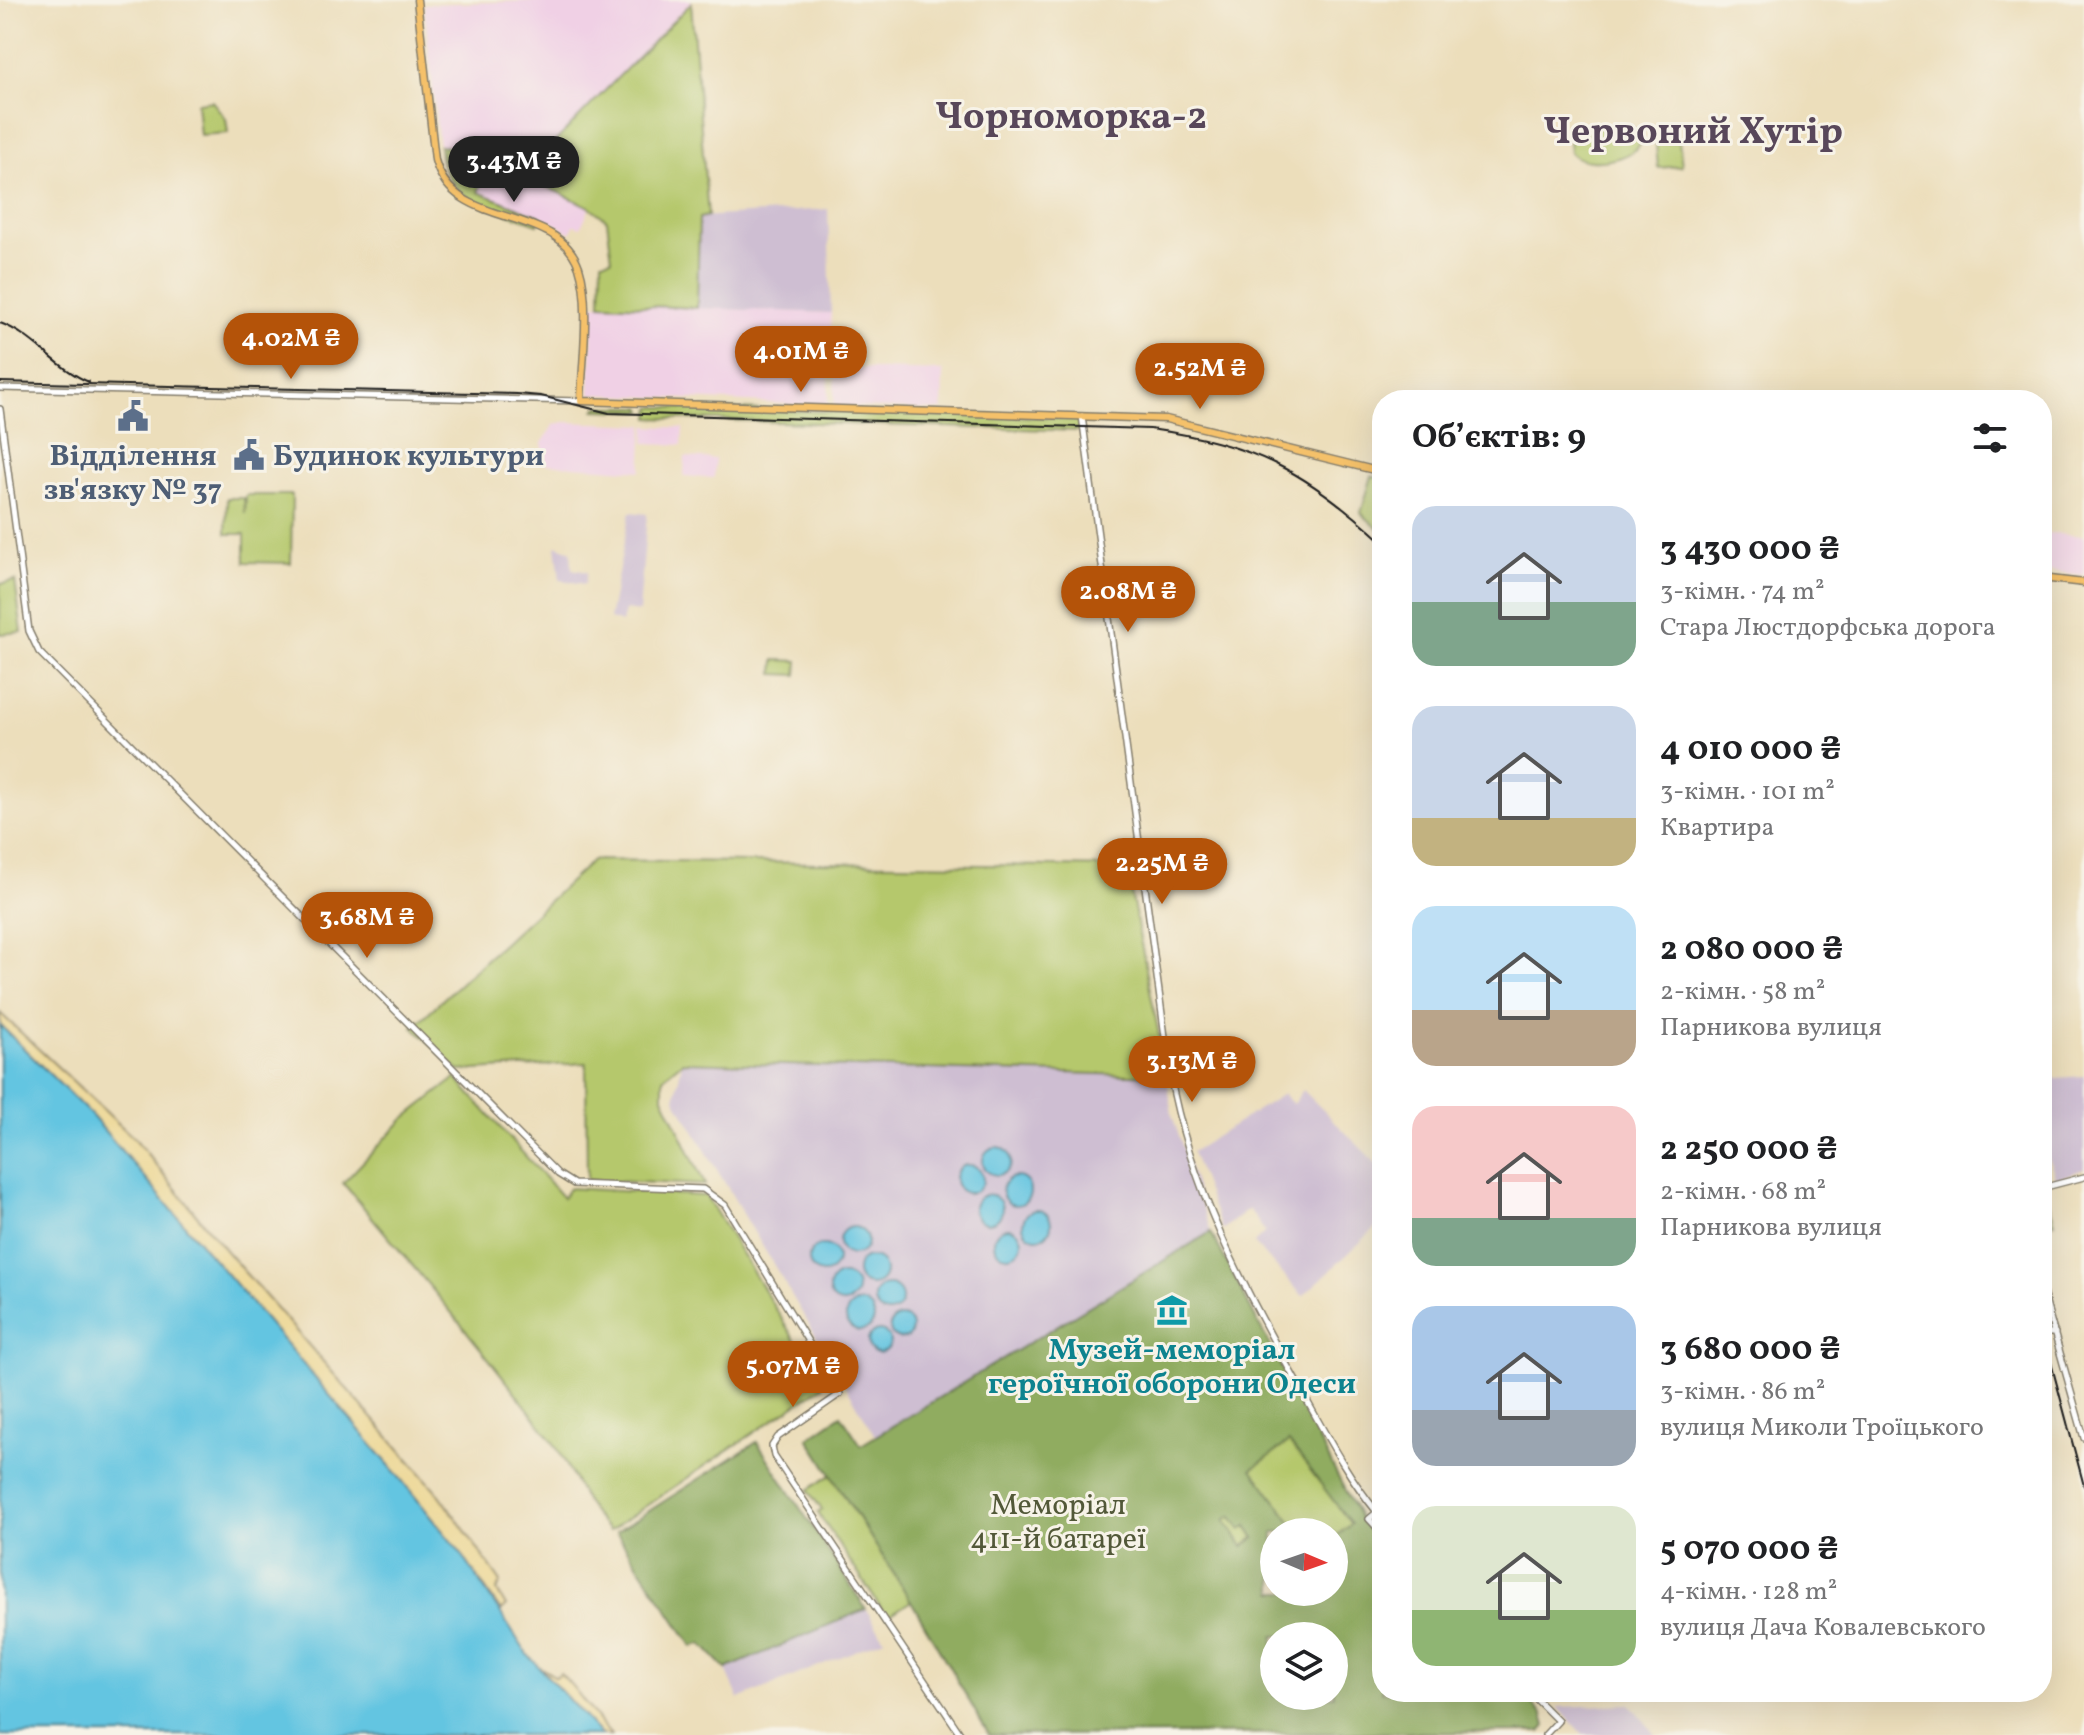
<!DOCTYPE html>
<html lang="uk">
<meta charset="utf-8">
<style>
body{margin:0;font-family:Vollkorn,serif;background:#f2f2f2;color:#202124;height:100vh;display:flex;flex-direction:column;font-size:30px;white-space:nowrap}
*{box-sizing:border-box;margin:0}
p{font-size:26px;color:#757577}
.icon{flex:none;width:44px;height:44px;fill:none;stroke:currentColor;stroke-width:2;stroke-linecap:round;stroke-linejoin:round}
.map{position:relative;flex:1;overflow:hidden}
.side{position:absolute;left:1372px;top:390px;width:680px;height:1312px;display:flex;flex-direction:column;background:#fff;border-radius:32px;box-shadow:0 8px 32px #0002}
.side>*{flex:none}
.needle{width:52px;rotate:92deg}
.buttons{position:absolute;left:1260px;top:1518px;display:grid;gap:16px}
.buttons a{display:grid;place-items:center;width:88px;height:88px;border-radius:50%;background:#fff;box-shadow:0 8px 32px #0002;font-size:40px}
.price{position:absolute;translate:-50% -68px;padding:0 18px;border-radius:28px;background:#b45309;color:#fff;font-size:26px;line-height:52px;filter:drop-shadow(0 2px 4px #0008)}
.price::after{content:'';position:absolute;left:50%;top:48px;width:24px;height:18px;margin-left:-12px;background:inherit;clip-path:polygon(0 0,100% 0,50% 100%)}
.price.active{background:#222;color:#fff}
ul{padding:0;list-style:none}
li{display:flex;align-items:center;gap:24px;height:200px;padding:0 40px}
li span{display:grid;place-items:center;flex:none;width:224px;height:160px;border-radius:24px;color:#555}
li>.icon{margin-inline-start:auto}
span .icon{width:96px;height:96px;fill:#fffc;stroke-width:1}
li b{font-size:34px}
h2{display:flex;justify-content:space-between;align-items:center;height:96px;padding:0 40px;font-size:34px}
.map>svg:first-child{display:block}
.built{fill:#f0d0e5}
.industrial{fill:#cebed2}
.green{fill:#b5c86c;stroke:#687244;stroke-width:2}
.forest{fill:#90ac60;stroke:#56643e;stroke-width:2;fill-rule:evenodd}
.sand{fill:#eeda9e;stroke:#857b5d;stroke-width:2}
.water{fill:#63c5e1;stroke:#40707e;stroke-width:2}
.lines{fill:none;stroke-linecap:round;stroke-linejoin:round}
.minor-casing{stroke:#847d6c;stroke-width:8}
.major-casing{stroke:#847d6c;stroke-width:9}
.minor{stroke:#fff;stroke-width:5}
.major{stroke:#f5c16b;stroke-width:6}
.tram{stroke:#1c1c1c;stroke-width:2}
.labels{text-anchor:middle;stroke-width:6;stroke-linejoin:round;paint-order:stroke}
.service-label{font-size:30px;font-weight:bold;fill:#4e5e75;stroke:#f7f3e8}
.culture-label{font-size:30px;font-weight:bold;fill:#0d838f;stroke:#f7f3e8}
.park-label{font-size:30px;fill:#525838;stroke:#f7f3e8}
.district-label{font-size:38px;font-weight:bold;fill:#58475a;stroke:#f7f3e8}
</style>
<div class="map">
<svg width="2084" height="1735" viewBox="0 0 2084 1735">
<rect width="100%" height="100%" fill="#f7f3e8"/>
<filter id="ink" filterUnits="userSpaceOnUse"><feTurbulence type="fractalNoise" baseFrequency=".0125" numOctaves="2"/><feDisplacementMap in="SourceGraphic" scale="16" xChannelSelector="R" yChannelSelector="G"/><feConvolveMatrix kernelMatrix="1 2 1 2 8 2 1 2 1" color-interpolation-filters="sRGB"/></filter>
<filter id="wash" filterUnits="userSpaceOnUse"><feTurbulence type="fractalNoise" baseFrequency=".006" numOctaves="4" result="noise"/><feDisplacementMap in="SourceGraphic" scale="32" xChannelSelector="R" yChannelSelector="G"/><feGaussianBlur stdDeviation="1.8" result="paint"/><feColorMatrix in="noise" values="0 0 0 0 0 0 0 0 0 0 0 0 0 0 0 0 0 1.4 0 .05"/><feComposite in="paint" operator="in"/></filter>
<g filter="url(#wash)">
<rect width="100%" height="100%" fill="#ecdebb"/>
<g class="built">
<polygon points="565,0 692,0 540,157 439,146 424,4"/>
<polygon points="519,174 590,207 581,227 574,225 571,233 540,216 478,193 484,176"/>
<polygon points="593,304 831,313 828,406 590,394"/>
<polygon points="835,368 943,371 942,410 834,406"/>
<polygon points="564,422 644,425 641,471 546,464 542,443 554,425"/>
<polygon points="646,426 683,428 682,445 645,443"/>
<polygon points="685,457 715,459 714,478 684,476"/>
<polygon points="2042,483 2047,533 2084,536 2084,575 2042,570"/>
</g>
<g class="industrial">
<polygon points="828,209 831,313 697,308 699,217"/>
<polygon points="630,512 647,514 639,612 625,610 622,623 609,619"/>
<polygon points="556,545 571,551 572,569 587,572 585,584 560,580"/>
<polygon points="682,1062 1167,1076 1172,1115 1211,1232 876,1437 675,1099"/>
<polygon points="2084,1076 2084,1169 2056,1179 2042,1139 2042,1079"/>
<polygon points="1303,1090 1382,1169 1382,1222 1303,1296 1254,1243 1265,1232 1249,1209 1222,1230 1192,1152 1283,1094 1293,1104"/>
<polygon points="866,1609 884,1639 739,1699 726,1670"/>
<polygon points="1630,1704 1656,1735 1583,1735 1558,1707"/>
</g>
<g class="green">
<path d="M691,3L708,216L699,218L697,308L601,304L602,261L612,259L607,220L590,207L519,174L484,176L478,192L540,216L538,224C489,205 446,205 439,146L540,157Z"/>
<polygon points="212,101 226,119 228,133 200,135 197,103"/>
<path d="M1627,125C1674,148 1589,176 1570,152L1569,139L1580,129Z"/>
<polygon points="1679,141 1682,166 1658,168 1656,144"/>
<polygon points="598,407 642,407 644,411 595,410"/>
<polygon points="652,407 1080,418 1082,431 650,418"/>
<polygon points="1372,476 1382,479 1382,532 1361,513"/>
<polygon points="246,495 292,495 291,563 245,562 245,534 226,534 227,498 244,498 245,514"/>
<polygon points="15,581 22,632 0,634 0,584"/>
<polygon points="775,660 798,661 797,675 774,674"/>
<polygon points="593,860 1126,867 1167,1076 682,1062 663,1078 663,1097 705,1185 587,1180 586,1063 459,1071 413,1027"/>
<path d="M456,1078L563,1198L569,1188L706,1196L823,1386L609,1531C581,1505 573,1470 551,1439C485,1351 414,1267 343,1183L404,1119Z"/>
<polygon points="1290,1441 1351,1524 1334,1538 1334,1532 1299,1532 1251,1469"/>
<polygon points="831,1475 911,1601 887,1617 818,1513 822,1510 808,1490"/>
<polygon points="1231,1516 1241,1530 1247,1526 1255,1537 1243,1546 1225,1520"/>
</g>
<g class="forest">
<polygon points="2046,1194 2055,1222 2042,1225 2042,1196"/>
<path d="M1211,1232L1362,1523L1382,1545V1692H1521L1543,1715L1546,1726L1541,1732L989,1735L911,1601L808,1438L841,1415L861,1445ZM1289,1442L1351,1524L1334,1538L1338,1564L1334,1592H1274V1532H1299L1252,1469ZM1231,1516L1241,1530L1247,1526L1255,1538L1243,1546L1225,1520ZM1334,1636V1696H1274V1636Z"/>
<polygon points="757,1442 866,1609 726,1669 702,1644 692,1646 616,1532"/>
</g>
<g class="sand">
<polygon points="0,1013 136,1140 226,1251 440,1495 501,1582 497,1591 506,1606 501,1611 463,1556 395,1472 92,1116 0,1025"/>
<path d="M538,1666L556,1677L560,1673C580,1692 592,1716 611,1735H601Z"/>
</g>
<g class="water">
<polygon points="0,1025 92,1116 395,1472 463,1556 527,1654 601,1735 0,1735"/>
<circle cx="997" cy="1161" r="14"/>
<circle cx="969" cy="1179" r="14"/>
<circle cx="1016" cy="1191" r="14"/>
<circle cx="988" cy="1209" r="14"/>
<circle cx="1037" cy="1224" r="14"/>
<circle cx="853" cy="1241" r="14"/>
<circle cx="1008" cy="1242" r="14"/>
<circle cx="823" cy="1259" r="14"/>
<circle cx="871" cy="1271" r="14"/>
<circle cx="843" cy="1289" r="14"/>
<circle cx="888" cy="1299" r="14"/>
<circle cx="860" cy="1317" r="14"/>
<circle cx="901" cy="1328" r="11"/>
<circle cx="879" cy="1342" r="11"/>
</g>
</g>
<g filter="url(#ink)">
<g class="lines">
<defs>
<g id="minor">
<polyline points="0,388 581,401"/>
<polyline points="0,409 29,631 39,652 558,1174 574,1184 703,1189 725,1205 840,1394 778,1437 772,1446 774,1456 961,1735"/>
<path d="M1082,416L1170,1074C1190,1186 1242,1285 1297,1383C1322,1427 1345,1473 1377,1512"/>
<polyline points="2042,1188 2084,1177"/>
<polyline points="2042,1289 2084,1438"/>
<polyline points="2042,1333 2055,1333"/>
<polyline points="1382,1508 1369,1519 1382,1533"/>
<polyline points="1529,1692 1558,1721 1545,1735"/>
</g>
<g id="major">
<path d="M417,0L435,160C454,232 556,202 579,267C591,303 582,363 581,401L1166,419L1382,472"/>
<polyline points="2042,578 2084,583"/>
</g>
</defs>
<use href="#minor" class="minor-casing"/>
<use href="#major" class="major-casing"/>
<use href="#minor" class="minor"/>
<use href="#major" class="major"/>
<g class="tram">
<path d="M0,323C34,335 55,368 89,382"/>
<path d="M0,382L517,394L541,396L609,413L1150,429C1252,443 1306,471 1382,541"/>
<polyline points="2042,1329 2084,1486"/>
</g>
</g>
</g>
<defs>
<symbol id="civic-bare" viewBox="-9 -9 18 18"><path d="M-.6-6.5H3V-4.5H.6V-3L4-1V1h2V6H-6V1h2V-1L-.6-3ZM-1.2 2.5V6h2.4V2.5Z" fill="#5c6f8a" stroke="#f7f3e8" stroke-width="2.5" paint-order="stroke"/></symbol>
<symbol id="museum-bare" viewBox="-9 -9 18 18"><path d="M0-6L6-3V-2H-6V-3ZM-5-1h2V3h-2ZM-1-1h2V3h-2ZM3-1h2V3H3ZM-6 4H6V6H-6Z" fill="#0f9aa8" stroke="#f7f3e8" stroke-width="2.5" paint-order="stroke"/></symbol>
</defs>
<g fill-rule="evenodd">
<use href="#civic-bare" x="111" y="394" width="44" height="44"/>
<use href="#civic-bare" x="227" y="433" width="44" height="44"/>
<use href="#museum-bare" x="1150" y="1288" width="44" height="44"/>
</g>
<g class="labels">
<g class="service-label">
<text x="133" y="465">Відділення<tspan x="133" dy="34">зв'язку № 37</tspan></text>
<text x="273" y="465" text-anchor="start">Будинок культури</text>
</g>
<g class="culture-label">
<text x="1172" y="1359">Музей-меморіал<tspan x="1172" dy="34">героїчної оборони Одеси</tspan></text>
</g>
<g class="park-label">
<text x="1058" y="1514">Меморіал<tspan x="1058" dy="34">411-й батареї</tspan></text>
</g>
<g class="district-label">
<text x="1071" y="128">Чорноморка-2</text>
<text x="1693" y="143">Червоний Хутір</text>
</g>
</g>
</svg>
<div class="buttons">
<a><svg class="needle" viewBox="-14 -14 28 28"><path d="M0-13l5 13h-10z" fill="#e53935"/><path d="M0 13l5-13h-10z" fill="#757577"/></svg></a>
<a><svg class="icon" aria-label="layers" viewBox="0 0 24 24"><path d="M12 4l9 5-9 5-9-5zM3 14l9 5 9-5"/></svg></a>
</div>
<b class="price active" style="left:514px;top:204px">3.43M ₴</b>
<b class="price" style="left:291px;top:381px">4.02M ₴</b>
<b class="price" style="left:801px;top:394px">4.01M ₴</b>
<b class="price" style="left:1200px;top:411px">2.52M ₴</b>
<b class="price" style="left:1128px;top:634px">2.08M ₴</b>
<b class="price" style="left:1162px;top:906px">2.25M ₴</b>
<b class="price" style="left:367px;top:960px">3.68M ₴</b>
<b class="price" style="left:1192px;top:1104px">3.13M ₴</b>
<b class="price" style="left:793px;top:1409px">5.07M ₴</b>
<section class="side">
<h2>Об’єктів: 9<svg class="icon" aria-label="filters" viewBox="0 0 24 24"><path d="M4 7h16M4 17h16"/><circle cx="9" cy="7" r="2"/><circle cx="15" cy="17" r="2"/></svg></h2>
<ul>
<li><span style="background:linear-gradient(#c9d6e8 60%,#7fa58c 0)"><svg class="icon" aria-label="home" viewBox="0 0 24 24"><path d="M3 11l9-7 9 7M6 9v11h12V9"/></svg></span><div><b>3 430 000 ₴</b><p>3-кімн. · 74 m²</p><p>Стара Люстдорфська дорога</p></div></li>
<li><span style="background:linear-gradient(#c9d6e8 70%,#c2b280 0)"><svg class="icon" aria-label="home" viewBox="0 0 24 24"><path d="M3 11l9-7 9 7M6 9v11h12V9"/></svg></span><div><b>4 010 000 ₴</b><p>3-кімн. · 101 m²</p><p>Квартира</p></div></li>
<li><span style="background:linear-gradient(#bfe0f5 65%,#b9a48a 0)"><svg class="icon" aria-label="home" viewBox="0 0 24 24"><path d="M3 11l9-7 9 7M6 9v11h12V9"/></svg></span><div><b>2 080 000 ₴</b><p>2-кімн. · 58 m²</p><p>Парникова вулиця</p></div></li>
<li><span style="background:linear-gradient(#f6c9c9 70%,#7fa58c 0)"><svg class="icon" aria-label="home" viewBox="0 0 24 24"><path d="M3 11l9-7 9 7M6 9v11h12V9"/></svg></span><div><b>2 250 000 ₴</b><p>2-кімн. · 68 m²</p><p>Парникова вулиця</p></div></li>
<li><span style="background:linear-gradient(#a9c7e8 65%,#9aa5b1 0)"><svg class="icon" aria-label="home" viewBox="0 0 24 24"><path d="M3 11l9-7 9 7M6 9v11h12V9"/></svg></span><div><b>3 680 000 ₴</b><p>3-кімн. · 86 m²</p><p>вулиця Миколи Троїцького</p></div></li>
<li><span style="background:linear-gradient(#dfe7d0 65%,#8fb573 0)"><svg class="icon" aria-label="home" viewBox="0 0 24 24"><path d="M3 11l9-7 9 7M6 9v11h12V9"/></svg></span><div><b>5 070 000 ₴</b><p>4-кімн. · 128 m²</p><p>вулиця Дача Ковалевського</p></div></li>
</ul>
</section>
</div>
